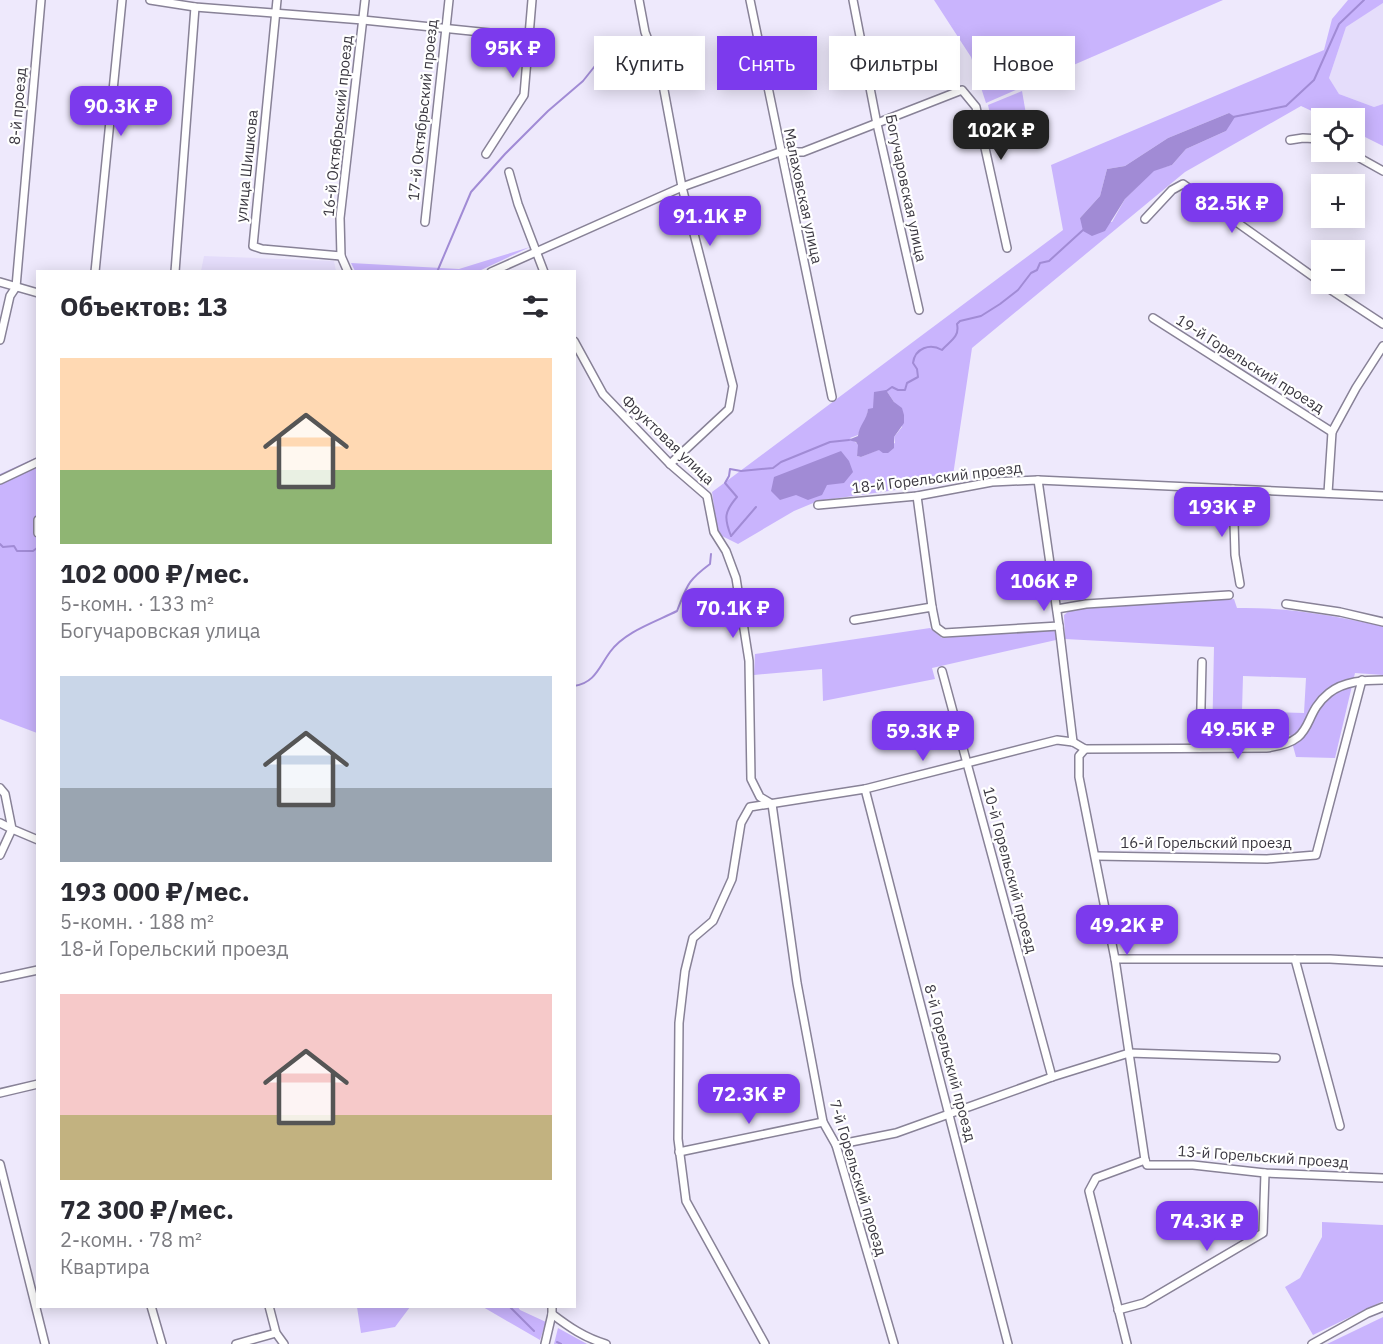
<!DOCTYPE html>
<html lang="ru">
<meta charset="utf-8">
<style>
body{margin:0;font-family:"IBM Plex Sans",sans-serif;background:#f7f7f7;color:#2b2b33;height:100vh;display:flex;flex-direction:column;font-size:22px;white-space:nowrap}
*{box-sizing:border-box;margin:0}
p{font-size:20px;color:#7c7c81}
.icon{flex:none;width:33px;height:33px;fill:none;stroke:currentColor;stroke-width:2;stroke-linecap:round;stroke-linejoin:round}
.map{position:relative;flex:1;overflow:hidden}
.drawer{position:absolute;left:36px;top:270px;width:540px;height:1038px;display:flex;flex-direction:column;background:#fff;border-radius:0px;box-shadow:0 3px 15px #0003}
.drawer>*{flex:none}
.banner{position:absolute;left:594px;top:36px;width:570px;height:54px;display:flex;gap:12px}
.fabs{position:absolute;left:1311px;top:108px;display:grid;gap:12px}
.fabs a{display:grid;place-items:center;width:54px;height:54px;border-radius:0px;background:#fff;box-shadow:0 3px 15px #0003;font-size:30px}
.price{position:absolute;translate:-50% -51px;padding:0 14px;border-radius:12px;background:#7c3aed;color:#fff;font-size:20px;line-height:39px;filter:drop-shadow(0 2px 3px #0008)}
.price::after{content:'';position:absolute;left:50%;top:36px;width:18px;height:14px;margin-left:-9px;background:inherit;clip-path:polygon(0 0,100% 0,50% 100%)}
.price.active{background:#222;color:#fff}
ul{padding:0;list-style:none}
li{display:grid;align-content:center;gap:12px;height:318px;padding:0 24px}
li span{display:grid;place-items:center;height:186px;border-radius:0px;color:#555}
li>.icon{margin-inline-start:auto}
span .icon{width:108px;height:108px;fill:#fffc;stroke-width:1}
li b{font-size:26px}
h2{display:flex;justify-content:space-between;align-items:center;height:72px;padding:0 24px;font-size:26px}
.tag{padding:0 21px;border-radius:0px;background:#fff;box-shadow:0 3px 15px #0003;font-size:21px;line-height:54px}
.tag.active{background:#7c3aed;color:#fff}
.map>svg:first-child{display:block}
.built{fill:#e5ddfb}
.green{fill:#c9b4fd;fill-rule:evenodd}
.water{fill:#a18bd5}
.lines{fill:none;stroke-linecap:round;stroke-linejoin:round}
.stream{stroke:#a18bd5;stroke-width:2}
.minor-casing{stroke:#888297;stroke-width:10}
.minor{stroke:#fff;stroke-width:7}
.labels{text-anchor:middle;stroke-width:4.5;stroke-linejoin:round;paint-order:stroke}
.street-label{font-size:15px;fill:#3b3841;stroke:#fff}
</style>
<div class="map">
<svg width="1383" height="1344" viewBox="0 0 1383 1344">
<rect width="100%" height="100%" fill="#eee9fc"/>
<g class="built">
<polygon points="1383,3 1383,104 1374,107 1339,94 1329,78 1346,26"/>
<polygon points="204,256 334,261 336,271 201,271"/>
</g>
<g class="green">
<polygon points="934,0 1223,0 986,103 971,57"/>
<path d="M1348,0H1383V3L1346,27L1329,78L1339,94L1374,107L1383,104V146L1355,132L1354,118H1327L1301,106L1185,172L972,348L952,482L818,501L794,511L738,544L722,536L717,528L712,492L1063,230L1051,165L1324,50L1332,19ZM1229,113L1226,131L1186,149L1172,165L1154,170L1125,199L1112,222L1080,218L1100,196L1107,169L1125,166L1168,138ZM886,390L894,402L902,427L894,437L895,443L861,457L857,456L859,445L850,438L858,435C861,426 867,420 868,410L873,409Z"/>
<polygon points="1022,91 1026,114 993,127 988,105"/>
<polygon points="530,247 479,271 355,271 351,263 459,269"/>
<polygon points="37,457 37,733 0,719 0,474"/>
<path d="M1234,599L1237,608C1287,607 1335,616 1383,626V675L1355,673L1335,758L1296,757L1290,735L1259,742L1212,743L1214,647L1065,639L1064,615L1069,611L1086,607ZM1243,676L1306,678L1304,713L1242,711Z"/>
<polygon points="930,628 942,638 1010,631 1056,630 1056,640 932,668 935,679 823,701 822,669 754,675 755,654"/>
<polygon points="1322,1222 1383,1225 1383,1301 1313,1335 1285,1287 1300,1278 1322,1237"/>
<polygon points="357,1307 357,1306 410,1307 395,1327 361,1333"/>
<polygon points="483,1307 518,1307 520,1310 546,1322 540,1340"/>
<polygon points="1383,1317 1383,1344 1327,1344"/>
<polygon points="558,1328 587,1344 554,1344"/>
</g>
<g class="water">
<polygon points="1229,113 1235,117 1226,131 1186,149 1172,165 1154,171 1125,199 1105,231 1092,236 1083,231 1080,218 1100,196 1107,169 1125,166 1168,138"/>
<path d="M886,390L894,402L902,408L904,415V423L894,437V448L888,453H883L879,450L861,457L857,456L858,445L856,442L848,440L858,436C859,425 867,420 868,409L873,408L874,392Z"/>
<polygon points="841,451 849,461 853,472 844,483 827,485 822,495 808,500 796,495 780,500 771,491 774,477"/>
</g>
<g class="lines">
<g class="stream">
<polyline points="1233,117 1286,106 1314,80 1339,24 1364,0"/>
<polyline points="437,272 471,192 505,154 548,111 583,81 614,42"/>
<path d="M885,392L892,387L898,390H905L907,383L918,377L917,369L913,363C915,348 930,343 942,350C950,341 960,337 957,324L960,321L981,316L1000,304L1018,290L1031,273L1037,270L1040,263L1049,261L1083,230"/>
<path d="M731,536C724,518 724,512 737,497L725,483L729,476L730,469L741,471L773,468L781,462L830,442L849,440"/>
<polyline points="731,536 756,507"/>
<polyline points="0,544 3,547 14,546 17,551 33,551 37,548"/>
<path d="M574,686C595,683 599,667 610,652C624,632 655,622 677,611C687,586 687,581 710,564L711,554"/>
<polyline points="509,1306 534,1331"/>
<polyline points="557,1342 561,1344"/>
</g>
<defs>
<g id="minor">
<polyline points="150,0 195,7 363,20 529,37"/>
<polyline points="277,0 253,246 262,249 341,256"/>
<polyline points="639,0 645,32 661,74 682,187 733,386 729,409 670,464"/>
<polyline points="750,0 832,397"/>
<polyline points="853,0 877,124 919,310"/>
<polyline points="1290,140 1303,138 1322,139"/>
<polyline points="1349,152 1383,171"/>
<polyline points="486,154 524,95 532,0"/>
<polyline points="509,172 518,204 544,272"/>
<polyline points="1145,219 1172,190 1183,184 1322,283"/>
<polyline points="425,222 449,0"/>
<polyline points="95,272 122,0"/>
<polyline points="175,272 195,7"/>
<polyline points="348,272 341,256 340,218 365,0"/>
<polyline points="491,272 682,187 780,152 803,152 962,90 976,107 1007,248"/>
<polyline points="0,282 38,293"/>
<polyline points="1322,284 1383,324"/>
<polyline points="1153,318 1332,432"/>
<polyline points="0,340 10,296 16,287 41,0"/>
<polyline points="574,341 603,394 670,464 707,496 714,532 726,551 736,578 749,661 751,779 760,797 772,804"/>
<polyline points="0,480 38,462"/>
<polyline points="1038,480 1059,626 1073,742"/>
<polyline points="1233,489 1235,555 1240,584"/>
<polyline points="1328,493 1332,432 1356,388 1383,346"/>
<polyline points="917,496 932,607"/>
<polyline points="818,505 917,496 992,482 1038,480 1383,496"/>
<polyline points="38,520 38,533"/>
<polyline points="1286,604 1340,612 1383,622"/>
<polyline points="1057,609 1086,604 1229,595"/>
<polyline points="854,620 932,607 936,627 944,633 1059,626"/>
<polyline points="942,671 1052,1077"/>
<polyline points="1200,748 1202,662"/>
<polyline points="1085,749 1079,756 1079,777 1115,959 1145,1160"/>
<polyline points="0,788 5,794 12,829 38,840"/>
<polyline points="865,789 1008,1344"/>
<polyline points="772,804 797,983 823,1122 836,1145 894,1344"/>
<polyline points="0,823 12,829 0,855"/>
<polyline points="1096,856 1267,859 1316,855 1362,680"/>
<polyline points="1115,959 1330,959 1383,962"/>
<polyline points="1295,959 1340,1126"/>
<polyline points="0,978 38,970"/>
<polyline points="0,1093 38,1084"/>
<polyline points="836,1145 896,1133 1052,1077 1129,1053 1276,1058"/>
<polyline points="679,1152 823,1122"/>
<polyline points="1145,1160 1147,1165 1193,1165 1265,1173 1383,1178"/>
<polyline points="0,1164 45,1344"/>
<polyline points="151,1306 162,1344"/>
<polyline points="269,1306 276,1333 284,1344"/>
<polyline points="1118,1310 1144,1303 1263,1233 1265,1173"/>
<path d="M552,1314C569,1327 585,1338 606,1344"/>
<polyline points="236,1344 276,1333"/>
<polyline points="545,1344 552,1314 552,1306"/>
<path d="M765,1344L686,1201L678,1139L679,1023L685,971L693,938L713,921L732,879L741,823L750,807L865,789L1057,740L1073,742L1085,749L1266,748C1319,741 1299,717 1329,693C1344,681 1365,680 1383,680"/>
<polyline points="1127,1344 1089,1191 1096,1178 1145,1160"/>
<polyline points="1312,1344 1368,1313 1383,1307"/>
</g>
</defs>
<use href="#minor" class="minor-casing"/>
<use href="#minor" class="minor"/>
</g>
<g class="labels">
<g class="street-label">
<text transform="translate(18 106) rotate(-85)" y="5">8-й проезд</text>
<text transform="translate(423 110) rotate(-84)" y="5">17-й Октябрьский проезд</text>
<text transform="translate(338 126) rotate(-84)" y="5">16-й Октябрьский проезд</text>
<text transform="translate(247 166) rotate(-84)" y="5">улица Шишкова</text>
<text transform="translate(906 188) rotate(78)" y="5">Богучаровская улица</text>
<text transform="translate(803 196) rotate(78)" y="5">Малаховская улица</text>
<text transform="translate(1250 364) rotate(32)" y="5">19-й Горельский проезд</text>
<text transform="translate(668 440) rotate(44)" y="5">Фруктовая улица</text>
<text transform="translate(937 478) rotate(-7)" y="5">18-й Горельский проезд</text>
<text x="1206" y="848">16-й Горельский проезд</text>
<text transform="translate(1010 870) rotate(75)" y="5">10-й Горельский проезд</text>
<text transform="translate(950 1063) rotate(75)" y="5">8-й Горельский проезд</text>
<text transform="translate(1263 1157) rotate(4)" y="5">13-й Горельский проезд</text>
<text transform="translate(858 1178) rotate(73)" y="5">7-й Горельский проезд</text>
</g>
</g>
</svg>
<div class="fabs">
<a><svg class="icon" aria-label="locate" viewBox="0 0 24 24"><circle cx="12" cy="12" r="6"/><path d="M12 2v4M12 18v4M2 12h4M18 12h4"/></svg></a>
<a>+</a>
<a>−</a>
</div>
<b class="price" style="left:513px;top:79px">95K ₽</b>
<b class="price" style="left:121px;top:137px">90.3K ₽</b>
<b class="price active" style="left:1001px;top:161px">102K ₽</b>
<b class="price" style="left:1232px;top:234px">82.5K ₽</b>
<b class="price" style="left:710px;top:247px">91.1K ₽</b>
<b class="price" style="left:1222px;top:538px">193K ₽</b>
<b class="price" style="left:1044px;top:612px">106K ₽</b>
<b class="price" style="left:733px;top:639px">70.1K ₽</b>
<b class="price" style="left:1238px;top:760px">49.5K ₽</b>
<b class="price" style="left:923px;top:762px">59.3K ₽</b>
<b class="price" style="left:1127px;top:956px">49.2K ₽</b>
<b class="price" style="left:749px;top:1125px">72.3K ₽</b>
<b class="price" style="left:1207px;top:1252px">74.3K ₽</b>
<div class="banner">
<a class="tag">Купить</a>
<a class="tag active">Снять</a>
<a class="tag">Фильтры</a>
<a class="tag">Новое</a>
</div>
<section class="drawer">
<h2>Объектов: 13<svg class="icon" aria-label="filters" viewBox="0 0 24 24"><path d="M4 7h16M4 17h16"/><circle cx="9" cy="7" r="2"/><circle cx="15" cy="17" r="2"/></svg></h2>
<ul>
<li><span style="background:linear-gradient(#ffd9b3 60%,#8fb573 0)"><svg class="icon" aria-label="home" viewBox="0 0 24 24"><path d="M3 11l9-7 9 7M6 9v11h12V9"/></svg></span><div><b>102 000 ₽/мес.</b><p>5-комн. · 133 m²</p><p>Богучаровская улица</p></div></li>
<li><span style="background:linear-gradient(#c9d6e8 60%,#9aa5b1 0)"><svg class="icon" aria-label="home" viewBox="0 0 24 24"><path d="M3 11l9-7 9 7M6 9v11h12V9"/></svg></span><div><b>193 000 ₽/мес.</b><p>5-комн. · 188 m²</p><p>18-й Горельский проезд</p></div></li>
<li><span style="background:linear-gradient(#f6c9c9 65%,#c2b280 0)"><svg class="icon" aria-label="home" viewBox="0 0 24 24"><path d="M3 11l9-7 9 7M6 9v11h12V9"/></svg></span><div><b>72 300 ₽/мес.</b><p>2-комн. · 78 m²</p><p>Квартира</p></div></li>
</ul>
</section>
</div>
